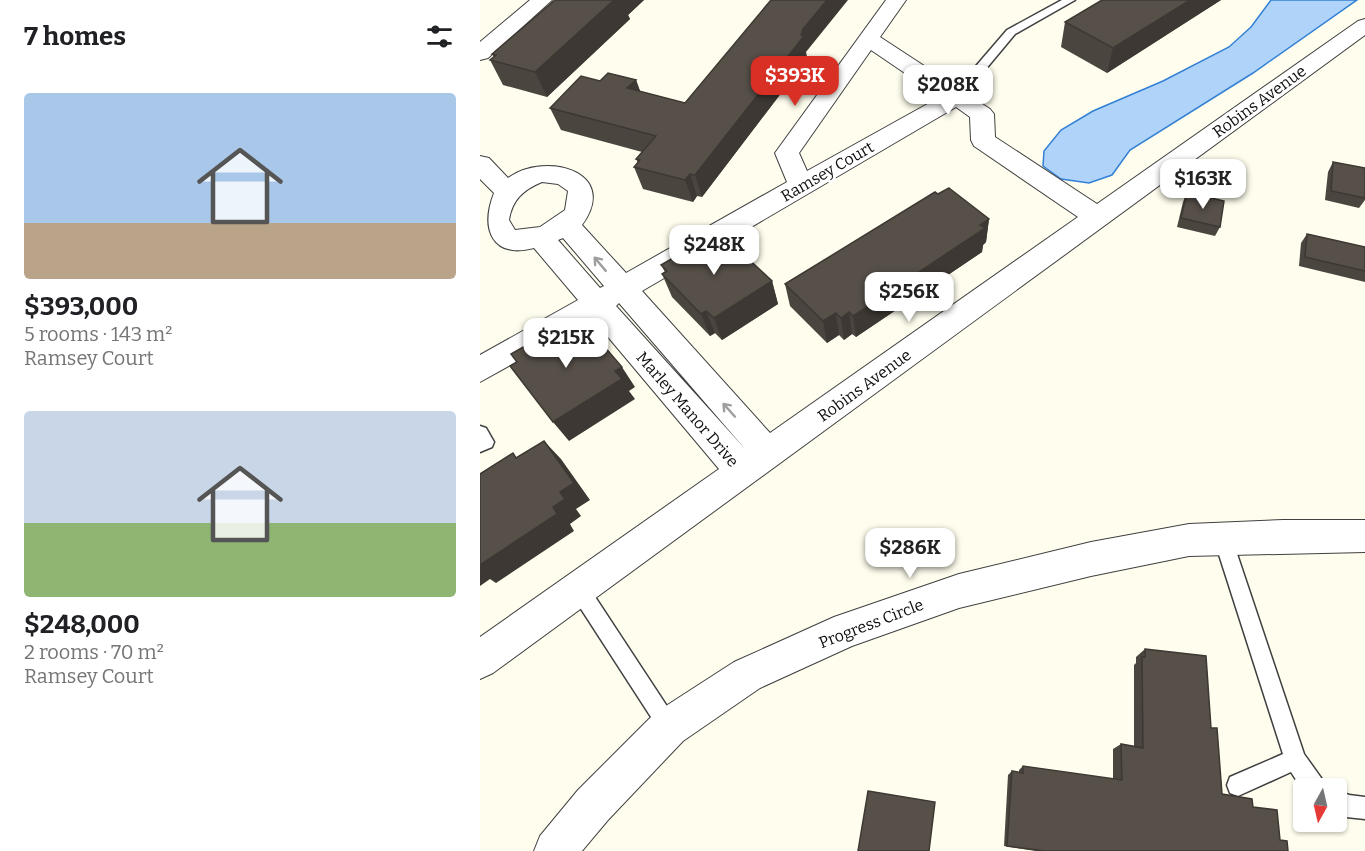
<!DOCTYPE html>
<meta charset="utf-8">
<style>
body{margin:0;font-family:Bitter,serif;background:#f6f6f6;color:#202124;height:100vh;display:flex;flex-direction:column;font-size:22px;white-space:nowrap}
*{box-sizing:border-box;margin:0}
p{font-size:20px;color:#757577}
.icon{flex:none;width:33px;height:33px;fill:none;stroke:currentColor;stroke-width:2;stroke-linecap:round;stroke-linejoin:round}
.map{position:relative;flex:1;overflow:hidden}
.details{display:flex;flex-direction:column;background:#fff;width:480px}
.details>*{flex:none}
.needle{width:39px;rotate:188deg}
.fabs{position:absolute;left:813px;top:778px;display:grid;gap:12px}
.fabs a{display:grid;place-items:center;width:54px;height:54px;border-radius:6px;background:#fff;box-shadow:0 2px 4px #0004;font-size:30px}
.price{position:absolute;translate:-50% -51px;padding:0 14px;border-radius:12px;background:#fff;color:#222;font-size:20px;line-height:39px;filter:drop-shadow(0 2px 3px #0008)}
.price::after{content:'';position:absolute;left:50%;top:36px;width:18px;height:14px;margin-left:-9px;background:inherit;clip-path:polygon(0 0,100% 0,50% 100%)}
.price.selected{background:#d93025;color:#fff}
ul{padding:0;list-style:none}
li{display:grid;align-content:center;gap:12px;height:318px;padding:0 24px}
li span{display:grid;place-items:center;height:186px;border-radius:6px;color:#555}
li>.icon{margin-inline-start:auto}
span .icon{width:108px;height:108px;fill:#fffc;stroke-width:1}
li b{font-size:26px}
h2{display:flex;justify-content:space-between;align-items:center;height:72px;padding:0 24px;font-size:26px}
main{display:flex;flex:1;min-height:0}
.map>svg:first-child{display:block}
.water{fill:#b0d4f9;stroke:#3380d4;stroke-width:1.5}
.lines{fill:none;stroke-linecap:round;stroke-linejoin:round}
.service-casing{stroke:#404040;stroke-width:3}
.minor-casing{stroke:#404040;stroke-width:2}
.service{fill:#fff;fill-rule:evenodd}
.minor{fill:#fff;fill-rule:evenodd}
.wall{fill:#4b453f}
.shaded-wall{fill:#3d3833}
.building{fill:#575049;stroke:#3d3833;stroke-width:1.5}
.oneway{stroke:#9e9e9e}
.labels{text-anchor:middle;stroke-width:6;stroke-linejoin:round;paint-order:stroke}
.street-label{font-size:16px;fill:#0d0d0d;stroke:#fff}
</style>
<main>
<section class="details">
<h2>7 homes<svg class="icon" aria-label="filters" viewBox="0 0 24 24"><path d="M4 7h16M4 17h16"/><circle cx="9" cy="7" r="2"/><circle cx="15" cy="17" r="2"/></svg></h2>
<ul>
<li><span style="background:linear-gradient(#a9c7e8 70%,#b9a48a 0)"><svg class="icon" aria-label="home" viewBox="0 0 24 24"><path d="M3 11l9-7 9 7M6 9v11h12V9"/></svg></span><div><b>$393,000</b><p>5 rooms · 143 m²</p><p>Ramsey Court</p></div></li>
<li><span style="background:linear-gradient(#c9d6e8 60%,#8fb573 0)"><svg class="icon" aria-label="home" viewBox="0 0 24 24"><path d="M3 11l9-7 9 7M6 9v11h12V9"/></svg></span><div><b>$248,000</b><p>2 rooms · 70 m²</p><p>Ramsey Court</p></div></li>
</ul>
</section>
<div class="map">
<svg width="885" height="851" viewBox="0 0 885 851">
<rect width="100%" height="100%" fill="#fffeee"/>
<polygon class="water" points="791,0 877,0 773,73 650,150 632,175 609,183 581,179 563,166 564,151 581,130 613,111 683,81 749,47 771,27"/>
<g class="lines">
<defs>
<g id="service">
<polygon points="582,0 595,0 535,34 480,100 472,100 472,94 527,30"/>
<polygon points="0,426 6,428 14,442 12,447 0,452"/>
<polygon points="743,531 749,533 752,539 824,754 849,789 824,789 824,792 811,772 758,796 750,793 747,785 750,777 803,754 734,539 737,533"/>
<polygon points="99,580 106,583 196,720 199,727 196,734 189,737 182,734 92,595 90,589 92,583"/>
<polygon points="856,789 869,795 885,797 885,819 866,817 856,813"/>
</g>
<g id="minor">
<polygon points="50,0 72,0 8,58 0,60 0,42"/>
<path d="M406,0H426L400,37L510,109L514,114L515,137L617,204L878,21L885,19V35L13,673L0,679V637L239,469L113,319L0,382V355L98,300L54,248C12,259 0,229 14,193L0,179V156L9,158L28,178C65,151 141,171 102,225L146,273L307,182L295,153ZM391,50L460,97L327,171L319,153ZM476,107L490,117L491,140L494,146L598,217L290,433L162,291ZM62,182L78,184L88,191L85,210L60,227L35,230L29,220C32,200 43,190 62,182ZM83,238L124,286L120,288L78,240ZM139,303L266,450L136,306Z"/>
<polygon points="803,520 885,520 885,552 709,556 611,576 479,608 372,646 280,688 203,741 128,820 102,851 54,851 60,836 98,790 175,713 254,662 354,617 479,574 611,542 709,524"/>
</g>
</defs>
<use href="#service" class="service-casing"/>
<use href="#minor" class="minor-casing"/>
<use href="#service" class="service"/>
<use href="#minor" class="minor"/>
</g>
<g class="wall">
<polygon points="75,0 164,0 148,15 150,19 67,97 23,85 10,60 14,57 12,54"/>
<polygon points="622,0 741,0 627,73 581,47 585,22"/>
<polygon points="326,52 327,59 222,197 217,196 213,202 163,189 154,167 158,163 156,159 162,152 81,130 70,108 120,81 156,80 160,91 205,103"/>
<polygon points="853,162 885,168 885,200 879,208 845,200 848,172"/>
<polygon points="707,192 740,227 735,236 697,227 703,202"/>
<polygon points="458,194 509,219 506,242 503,245 502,252 376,337 372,334 364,340 359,335 347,343 310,306 305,284"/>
<polygon points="827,234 885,247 885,282 819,266 821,243"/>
<polygon points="240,240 292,281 298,304 242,340 235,333 230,336 192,297 182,274 185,272 181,265"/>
<polygon points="665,649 731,728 742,794 773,807 808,851 556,851 524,846 528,775 532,771 539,772 539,770 543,766 633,779 633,749 641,744 654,746 654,665 656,663 656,657"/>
</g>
<g class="shaded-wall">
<polygon points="134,0 164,0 148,15 150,19 67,97 55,72"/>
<polygon points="347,0 368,0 326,52 327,59 222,197 215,175 321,35 323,29"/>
<polygon points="710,0 741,0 627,73 633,48"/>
<polygon points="156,80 164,102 147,88"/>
<polygon points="210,174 217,196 213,202 205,180"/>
<polygon points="509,219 506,242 503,245 502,252 376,337 373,316"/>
<polygon points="292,281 298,304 242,340 234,318"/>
<polygon points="226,311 235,333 230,336 221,314"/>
<polygon points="369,312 372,334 364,340 361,318"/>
<polygon points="356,313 359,335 347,343 343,321"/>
<polygon points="142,367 155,387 149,391 155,399 89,441 73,422 135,371"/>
<polygon points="64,441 81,459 110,500 96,509 101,516 90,524 94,531 16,583 10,579 0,586 0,565 73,507 80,492"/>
</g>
<g class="building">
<polygon points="75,0 134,0 55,72 10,60 16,55 12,54"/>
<polygon points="291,0 347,0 323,29 321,35 324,36 215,175 210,174 205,180 154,167 160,160 156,159 176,136 70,108 101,76 120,81 128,73 156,80 147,88 205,103"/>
<polygon points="622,0 710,0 633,48 585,22"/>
<polygon points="853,162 885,168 885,198 851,191"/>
<polygon points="469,188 509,219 500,225 505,228 373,316 369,312 361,318 356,313 343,321 305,284 455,192 458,194"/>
<polygon points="707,192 744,201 740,227 701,218"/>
<polygon points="234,234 240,240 245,237 292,281 234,318 226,311 221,314 182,274 187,271 181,265"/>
<polygon points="827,234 885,247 885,271 825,257"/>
<polygon points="92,319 98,326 104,323 142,367 135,371 142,379 73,422 30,366 37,362 31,354"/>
<polygon points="64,441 94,483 80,492 85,499 73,507 77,514 0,565 0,474 33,453 36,458"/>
<polygon points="665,649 726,656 731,728 737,728 742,794 772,799 773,807 797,810 800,840 807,841 808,851 565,851 527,846 532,771 543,773 543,766 642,780 641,744 663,748 662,657 665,657"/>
<polygon points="388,791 455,802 449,851 378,851"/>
</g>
<defs><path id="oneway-shaft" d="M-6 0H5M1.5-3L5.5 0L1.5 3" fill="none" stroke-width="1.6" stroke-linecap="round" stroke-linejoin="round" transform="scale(1.5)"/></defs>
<g class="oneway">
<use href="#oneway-shaft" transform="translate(120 264) rotate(-130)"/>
<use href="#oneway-shaft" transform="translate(249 410) rotate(-132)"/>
</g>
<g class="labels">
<g class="street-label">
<text transform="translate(779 101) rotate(-36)" y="6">Robins Avenue</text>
<text transform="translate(347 171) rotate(-30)" y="6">Ramsey Court</text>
<text transform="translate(384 385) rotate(-36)" y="6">Robins Avenue</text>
<text transform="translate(208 409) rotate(49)" y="6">Marley Manor Drive</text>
<text transform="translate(391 623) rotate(-21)" y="6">Progress Circle</text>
</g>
</g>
</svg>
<div class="fabs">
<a><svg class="needle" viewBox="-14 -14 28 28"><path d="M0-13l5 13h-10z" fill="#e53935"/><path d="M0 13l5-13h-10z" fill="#757577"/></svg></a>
</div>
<b class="price selected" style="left:315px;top:107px">$393K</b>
<b class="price" style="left:468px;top:116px">$208K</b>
<b class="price" style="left:723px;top:210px">$163K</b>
<b class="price" style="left:234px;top:276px">$248K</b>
<b class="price" style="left:429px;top:323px">$256K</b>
<b class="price" style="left:86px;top:369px">$215K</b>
<b class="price" style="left:430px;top:579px">$286K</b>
</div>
</main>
